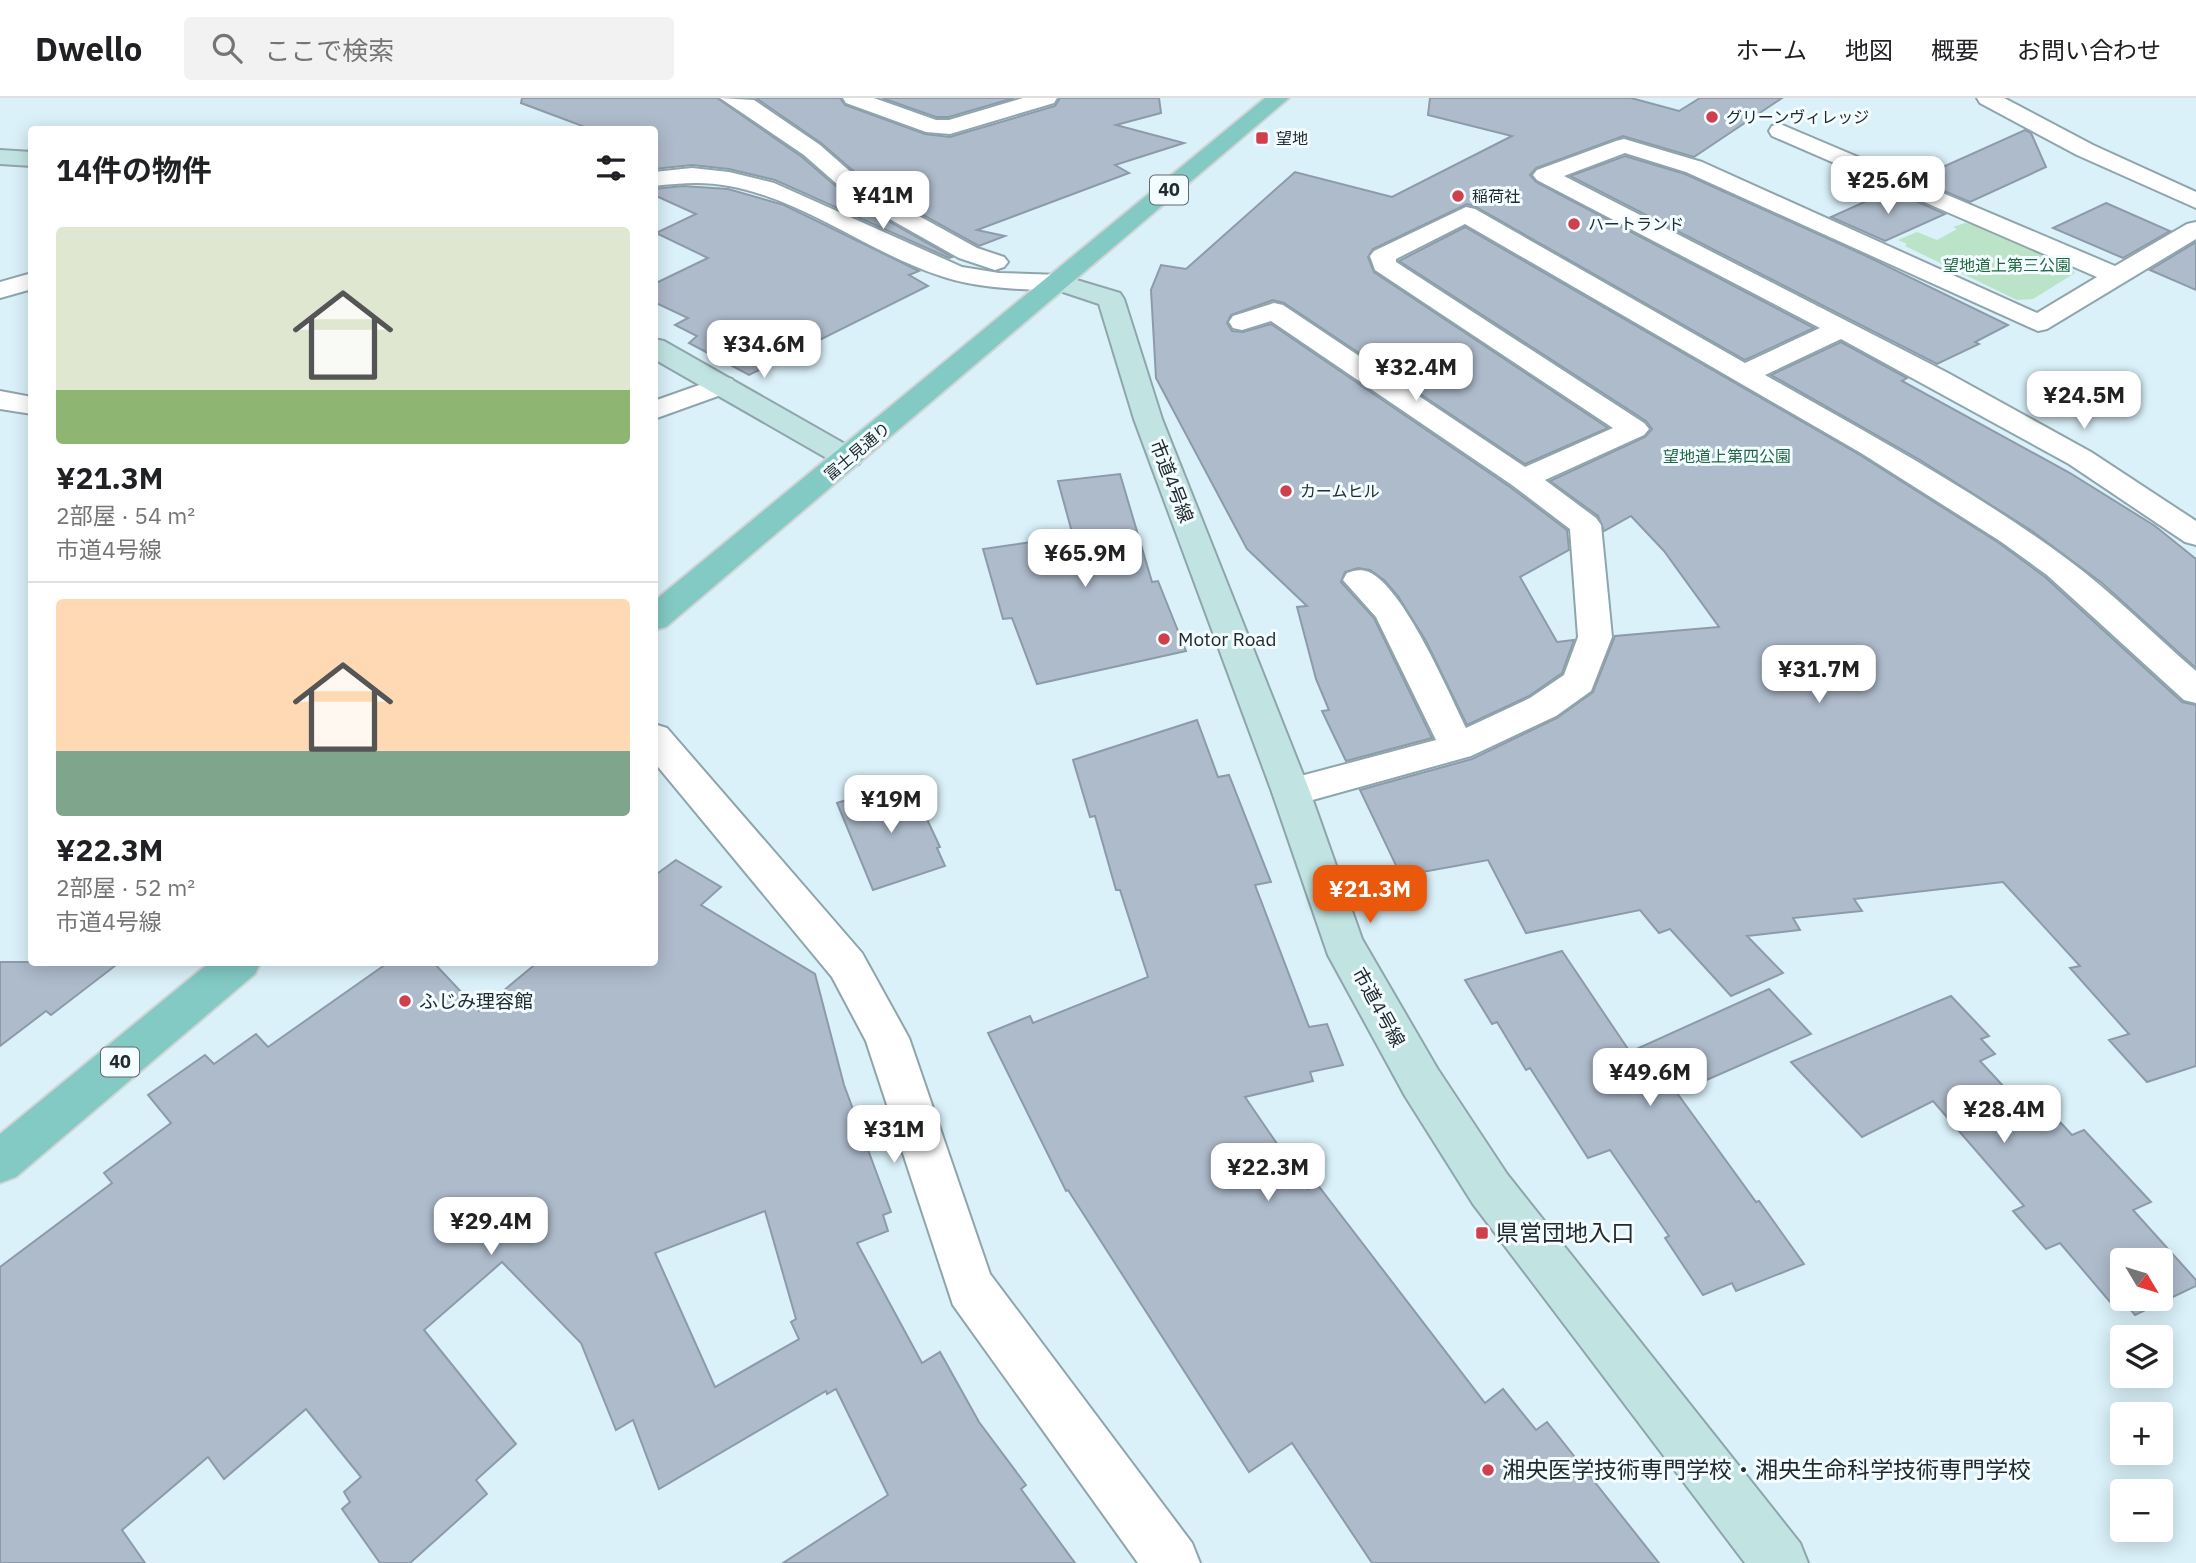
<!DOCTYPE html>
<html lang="ja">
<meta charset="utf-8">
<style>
body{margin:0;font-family:"IBM Plex Sans","Noto Sans JP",sans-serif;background:#f2f2f2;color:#202124;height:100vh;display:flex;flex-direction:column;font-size:26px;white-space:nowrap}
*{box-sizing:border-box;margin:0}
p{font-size:23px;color:#757577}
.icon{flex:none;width:38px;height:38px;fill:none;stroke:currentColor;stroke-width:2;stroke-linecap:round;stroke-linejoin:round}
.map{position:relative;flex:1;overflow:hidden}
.side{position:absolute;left:28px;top:28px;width:630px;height:840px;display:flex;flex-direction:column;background:#fff;border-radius:7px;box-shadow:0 4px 18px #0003}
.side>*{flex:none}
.needle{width:46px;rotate:128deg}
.fabs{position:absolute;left:2110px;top:1150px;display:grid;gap:14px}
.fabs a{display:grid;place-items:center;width:63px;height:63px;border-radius:7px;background:#fff;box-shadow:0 4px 18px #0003;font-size:35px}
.price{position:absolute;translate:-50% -60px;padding:0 16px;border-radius:14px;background:#fff;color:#222;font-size:23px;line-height:46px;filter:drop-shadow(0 2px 4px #0008)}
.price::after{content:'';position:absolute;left:50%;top:42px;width:21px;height:16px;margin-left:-10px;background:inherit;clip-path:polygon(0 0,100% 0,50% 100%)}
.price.current{background:#ea580c;color:#fff}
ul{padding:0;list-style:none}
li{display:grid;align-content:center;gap:14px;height:371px;padding:0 28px}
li+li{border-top:2px solid #e0e0e0}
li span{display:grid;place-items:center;height:217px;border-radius:7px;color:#555}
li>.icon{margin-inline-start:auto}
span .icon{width:126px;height:126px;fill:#fffc;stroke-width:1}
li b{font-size:30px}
h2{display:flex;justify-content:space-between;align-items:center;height:84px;padding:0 28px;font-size:30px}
header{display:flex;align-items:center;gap:42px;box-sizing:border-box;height:98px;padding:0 35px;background:#fff;border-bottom:2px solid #e0e0e0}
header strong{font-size:33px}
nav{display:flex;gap:38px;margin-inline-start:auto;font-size:24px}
.search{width:490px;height:63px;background:#f2f2f2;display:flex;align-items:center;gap:18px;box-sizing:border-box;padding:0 24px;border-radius:7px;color:#757577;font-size:26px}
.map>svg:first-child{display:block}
.green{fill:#bae3c8}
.building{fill:#aebbcb;stroke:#8d9aa9;stroke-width:2;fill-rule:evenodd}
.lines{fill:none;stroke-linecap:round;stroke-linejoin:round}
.street-casing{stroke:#8fa5ac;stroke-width:4}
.secondary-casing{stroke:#8fa5ac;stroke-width:4}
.primary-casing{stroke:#d3d4d5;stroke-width:4}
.street{fill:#fff;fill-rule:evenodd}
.secondary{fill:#c1e4e2;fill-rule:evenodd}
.primary{fill:#83cac5;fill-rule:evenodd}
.poi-dot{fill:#cf3f4c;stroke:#f3fcff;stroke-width:2.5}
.labels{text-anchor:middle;stroke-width:6;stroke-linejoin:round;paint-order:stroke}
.far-poi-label{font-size:16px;fill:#212a2d;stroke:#f3fcff;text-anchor:start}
.far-park-label{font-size:16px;fill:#226541;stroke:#f3fcff}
.far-street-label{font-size:16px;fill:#212a2d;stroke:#f3fcff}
.shield{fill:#f3fcff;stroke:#60696c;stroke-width:2}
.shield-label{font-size:18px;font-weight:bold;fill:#212a2d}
.street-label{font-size:19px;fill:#212a2d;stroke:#f3fcff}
.poi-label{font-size:19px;fill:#212a2d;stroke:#f3fcff;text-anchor:start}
.near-poi-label{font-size:23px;fill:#212a2d;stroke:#f3fcff;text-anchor:start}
</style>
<header>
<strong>Dwello</strong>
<div class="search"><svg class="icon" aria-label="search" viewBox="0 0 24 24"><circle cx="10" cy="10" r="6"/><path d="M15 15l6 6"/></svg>ここで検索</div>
<nav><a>ホーム</a><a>地図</a><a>概要</a><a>お問い合わせ</a></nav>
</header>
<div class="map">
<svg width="2196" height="1465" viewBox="0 0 2196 1465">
<rect width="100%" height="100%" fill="#daf1f9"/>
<polygon class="green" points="1965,125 1981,126 2067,165 2075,175 2033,201 2017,202 1905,148 1907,146 1898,142 1917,134 1937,142 1957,131 1953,129"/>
<g class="building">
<polygon points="522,0 717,0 802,59 853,103 952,159 949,160 775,82 729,71 692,67 654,71 654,32 593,32 521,5"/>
<polygon points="756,0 840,0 845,7 925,36 950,39 1055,8 1060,0 1159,0 1161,15 1116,27 1184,45 1115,67 1129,75 977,132 1005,138 979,148 872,89 821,45"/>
<polygon points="882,0 1014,0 949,19 936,19"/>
<polygon points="1430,0 1631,0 1679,13 1700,0 1782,0 1694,59 1623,38 1536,70 1530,77 1536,84 1814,230 1745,262 1476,109 1467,106 1373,151 1368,159 1374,174 1608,330 1525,366 1284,205 1273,202 1231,217 1227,225 1232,233 1243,234 1271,226 1510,389 1567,432 1569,452 1520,479 1557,544 1574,542 1562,575 1529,598 1467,627 1426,543 1398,498 1384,482 1370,472 1358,470 1345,474 1341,484 1374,520 1432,640 1346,663 1322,613 1329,612 1316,581 1297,509 1307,508 1247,451 1156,280 1151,192 1161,167 1186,171 1295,74 1392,99 1512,38 1428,17"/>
<polygon points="2025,32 2031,35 2046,69 1970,104 1916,81"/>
<polygon points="1625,58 1685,76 1860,155 2008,227 1975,244 1979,246 1937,266 1570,78"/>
<polygon points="683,88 728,91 784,107 919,173 909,177 928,188 749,277 689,245 697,238 675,227 688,220 654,204 654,186 708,160 656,135 696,116 654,97 654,91"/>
<polygon points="1891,92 1945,116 1885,143 1831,119"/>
<polygon points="2106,105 2170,133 2123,160 2053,130"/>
<polygon points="1465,129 1860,357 1999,445 2045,479 2182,604 2196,607 2196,968 2147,984 2109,942 2129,936 2070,870 2080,868 2003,784 1854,801 1862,813 1793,820 1800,832 1747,838 1783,875 1731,898 1670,831 1659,835 1640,812 1526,835 1488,762 1401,778 1360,692 1472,661 1557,620 1593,594 1615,538 1719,529 1664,453 1631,418 1604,433 1598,418 1550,383 1645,339 1652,331 1646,323 1399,163"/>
<polygon points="2196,144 2196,192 2150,172"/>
<polygon points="1841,244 1907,280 1902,283 2070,375 2155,428 2196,461 2196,570 2102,485 2032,433 1920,362 1771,277"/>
<polygon points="1120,376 1152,484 1158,483 1186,553 1037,586 1012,520 1003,521 983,451 1073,438 1058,383"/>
<polygon points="1197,622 1218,679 1229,677 1271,784 1255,787 1309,929 1327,926 1343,967 1310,974 1313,983 1245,999 1308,1091 1317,1086 1485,1305 1503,1291 1536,1332 1547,1324 1659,1465 1372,1465 1292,1345 1249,1374 1068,1092 1066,1093 988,935 1030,918 1033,925 1148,879 1120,792 1116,792 1095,718 1090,719 1073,662"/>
<polygon points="909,683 940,749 937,750 945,768 873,792 837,705"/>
<path d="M676,762L721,789L701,807L815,876L844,987L891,1114L883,1117L888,1133L857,1145L922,1265L940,1254L979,1324L1026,1387L1021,1391L1075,1465H783L888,1397L836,1291L827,1296L826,1293L659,1391L633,1322L616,1332L581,1245L502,1164L424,1232L516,1346L476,1382L487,1396L410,1465H380L342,1411L350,1404L344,1394L361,1379L306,1311L224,1381L208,1359L122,1432L145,1465H0V1169L112,1085L104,1075L171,1025L148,997L205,957L214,966L256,936L268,949L389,864H433L479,913L538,864H654V778ZM765,1113L796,1221L791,1224L799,1241L715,1289L655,1155Z"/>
<polygon points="1562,853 1630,954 1769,891 1811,936 1677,995 1756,1104 1759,1103 1804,1166 1736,1193 1732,1185 1703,1197 1665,1140 1669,1138 1610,1052 1588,1060 1530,970 1526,972 1497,924 1492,926 1465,882"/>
<polygon points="0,864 120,864 51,917 46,913 0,948"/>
<path d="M1951,898L1989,938L1981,941L1995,956L1980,963L2044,1032L2061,1025L2072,1037L2084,1032L2151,1104L2133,1112L2196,1182V1188L2135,1217L2126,1206L2116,1211L2060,1145L2046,1151L2013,1113L2024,1108L1933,1003L1862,1039L1791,964ZM2123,1162H2161V1200H2123Z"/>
</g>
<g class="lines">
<defs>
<g id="street">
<polygon points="720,0 754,2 820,47 870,91 977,150 1004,159 1008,164 1004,169 995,172 959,160 854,101 804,57"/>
<polygon points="843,0 874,0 936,22 949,22 1023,0 1057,0 1054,5 950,36 926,34 846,5"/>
<polygon points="1977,0 2004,0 2093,47 2196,94 2196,110 2077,57 1980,5"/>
<path d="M1780,26L2115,168L2187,126L2196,124V141L2047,231L2038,233L1686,74L1625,55L1564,78L1948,275L2091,354L2196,423V447L2185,444L2069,366L1841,241L1765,277C1867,335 1972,391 2067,461C2112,494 2153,536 2196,573V605L2184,602L2047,477L2000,443L1861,355L1465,126L1396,161V164L1644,325L1649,331L1644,337L1545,382L1596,420L1601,427L1612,539L1591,593L1556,618L1471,658L1291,708L1278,704L1272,694L1278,684L1436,642L1376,519L1343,482L1347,475C1355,472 1361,471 1369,474C1404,490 1448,593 1466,630L1530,600L1564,577L1578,539L1570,431L1512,387L1271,223L1242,232L1233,230L1229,224L1233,218L1274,205L1283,207L1525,369L1613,330L1375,172L1370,158L1374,153L1466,109L1475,111L1745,265L1820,230L1537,82L1533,77L1537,72L1616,43L1624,41L1702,64L2037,215L2097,179L1772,38L1769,33L1772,28Z"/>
<path d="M692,70L729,74L774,85L962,169L999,175L1060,177L1069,180L1073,185L1069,190L1060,193C1021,191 982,191 944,179C870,156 806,102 729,88C704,83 680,85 654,88V74Z"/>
<polygon points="32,175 32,191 0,200 0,184"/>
<polygon points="722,279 732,281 736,287 732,293 654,321 654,303"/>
<polygon points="0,293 32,299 32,316 0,311"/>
<polygon points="654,626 667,630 862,855 909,940 990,1176 1192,1445 1200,1465 1138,1465 953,1207 866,943 832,879 654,664"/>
</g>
<g id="secondary">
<polygon points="0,52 32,54 32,68 0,66"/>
<polygon points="1060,177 1120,195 1124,201 1162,321 1310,694 1362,841 1437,970 1507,1076 1800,1445 1808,1465 1745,1465 1473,1106 1405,998 1328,857 1272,694 1134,321 1099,206 1051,190 1047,185 1051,180"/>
<polygon points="654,241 664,243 859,354 863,360 859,366 848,369 837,366 654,261"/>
</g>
<g id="primary">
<polygon points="1265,0 1289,0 666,529 654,532 654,503"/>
<polygon points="210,864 261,864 255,876 16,1079 0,1085 0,1036"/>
</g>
</defs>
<use href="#street" class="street-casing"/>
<use href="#secondary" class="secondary-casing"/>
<use href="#primary" class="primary-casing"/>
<use href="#street" class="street"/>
<use href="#secondary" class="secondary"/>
<use href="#primary" class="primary"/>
</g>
<g class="poi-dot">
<circle cx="1712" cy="19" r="7"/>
<rect x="1255" y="33" width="14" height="14" rx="3.5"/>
<circle cx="1458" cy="98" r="7"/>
<circle cx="1574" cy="126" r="7"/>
<circle cx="1286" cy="393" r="7"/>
<circle cx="1164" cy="541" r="7"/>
<circle cx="405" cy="903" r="7"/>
<rect x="1475" y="1128" width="14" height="14" rx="3.5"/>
<circle cx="1488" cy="1372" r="7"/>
</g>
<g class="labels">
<g class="far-poi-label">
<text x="1726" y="25">グリーンヴィレッジ</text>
<text x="1276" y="46">望地</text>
<text x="1472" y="104">稲荷社</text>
<text x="1588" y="132">ハートランド</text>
<text x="1300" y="399">カームヒル</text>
</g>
<g class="far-park-label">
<text x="2007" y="173">望地道上第三公園</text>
<text x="1727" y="364">望地道上第四公園</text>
</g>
<g class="far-street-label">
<text transform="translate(857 353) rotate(-40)" y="6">富士見通り</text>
</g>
<g class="shield">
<rect x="1150" y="77.5" width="38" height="29" rx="5"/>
<rect x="101" y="949.5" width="38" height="29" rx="5"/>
</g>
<g class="shield-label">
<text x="1169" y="98">40</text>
<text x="120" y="970">40</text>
</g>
<g class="street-label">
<text transform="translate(1172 383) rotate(69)" y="7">市道4号線</text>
<text transform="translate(1379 909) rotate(61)" y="7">市道4号線</text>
</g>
<g class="poi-label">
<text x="1178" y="548">Motor Road</text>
<text x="419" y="910">ふじみ理容館</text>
</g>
<g class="near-poi-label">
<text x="1496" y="1143">県営団地入口</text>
<text x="1502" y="1380">湘央医学技術専門学校・湘央生命科学技術専門学校</text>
</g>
</g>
</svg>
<div class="fabs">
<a><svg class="needle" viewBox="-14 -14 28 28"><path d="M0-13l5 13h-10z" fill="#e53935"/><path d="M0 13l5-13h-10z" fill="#757577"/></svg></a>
<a><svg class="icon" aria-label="layers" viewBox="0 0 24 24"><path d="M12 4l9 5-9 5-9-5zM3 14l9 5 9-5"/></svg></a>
<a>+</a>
<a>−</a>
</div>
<b class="price" style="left:1888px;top:118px">¥25.6M</b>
<b class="price" style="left:883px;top:133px">¥41M</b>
<b class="price" style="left:764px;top:282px">¥34.6M</b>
<b class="price" style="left:1416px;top:305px">¥32.4M</b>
<b class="price" style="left:2084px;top:333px">¥24.5M</b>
<b class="price" style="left:1085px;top:491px">¥65.9M</b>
<b class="price" style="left:1819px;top:607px">¥31.7M</b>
<b class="price" style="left:891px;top:737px">¥19M</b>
<b class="price current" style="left:1370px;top:827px">¥21.3M</b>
<b class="price" style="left:1650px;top:1010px">¥49.6M</b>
<b class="price" style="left:2004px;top:1047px">¥28.4M</b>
<b class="price" style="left:894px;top:1067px">¥31M</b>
<b class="price" style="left:1268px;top:1105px">¥22.3M</b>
<b class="price" style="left:491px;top:1159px">¥29.4M</b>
<section class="side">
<h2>14件の物件<svg class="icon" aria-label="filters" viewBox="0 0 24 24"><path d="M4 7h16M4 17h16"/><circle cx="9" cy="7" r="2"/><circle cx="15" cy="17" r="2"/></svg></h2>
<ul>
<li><span style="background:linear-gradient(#dfe7d0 75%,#8fb573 0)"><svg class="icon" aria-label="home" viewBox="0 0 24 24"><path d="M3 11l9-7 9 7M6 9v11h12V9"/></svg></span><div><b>¥21.3M</b><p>2部屋 · 54 m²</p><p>市道4号線</p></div></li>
<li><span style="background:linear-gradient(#ffd9b3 70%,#7fa58c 0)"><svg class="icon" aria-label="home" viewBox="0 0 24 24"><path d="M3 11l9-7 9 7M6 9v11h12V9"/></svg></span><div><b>¥22.3M</b><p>2部屋 · 52 m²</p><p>市道4号線</p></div></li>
</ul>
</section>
</div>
